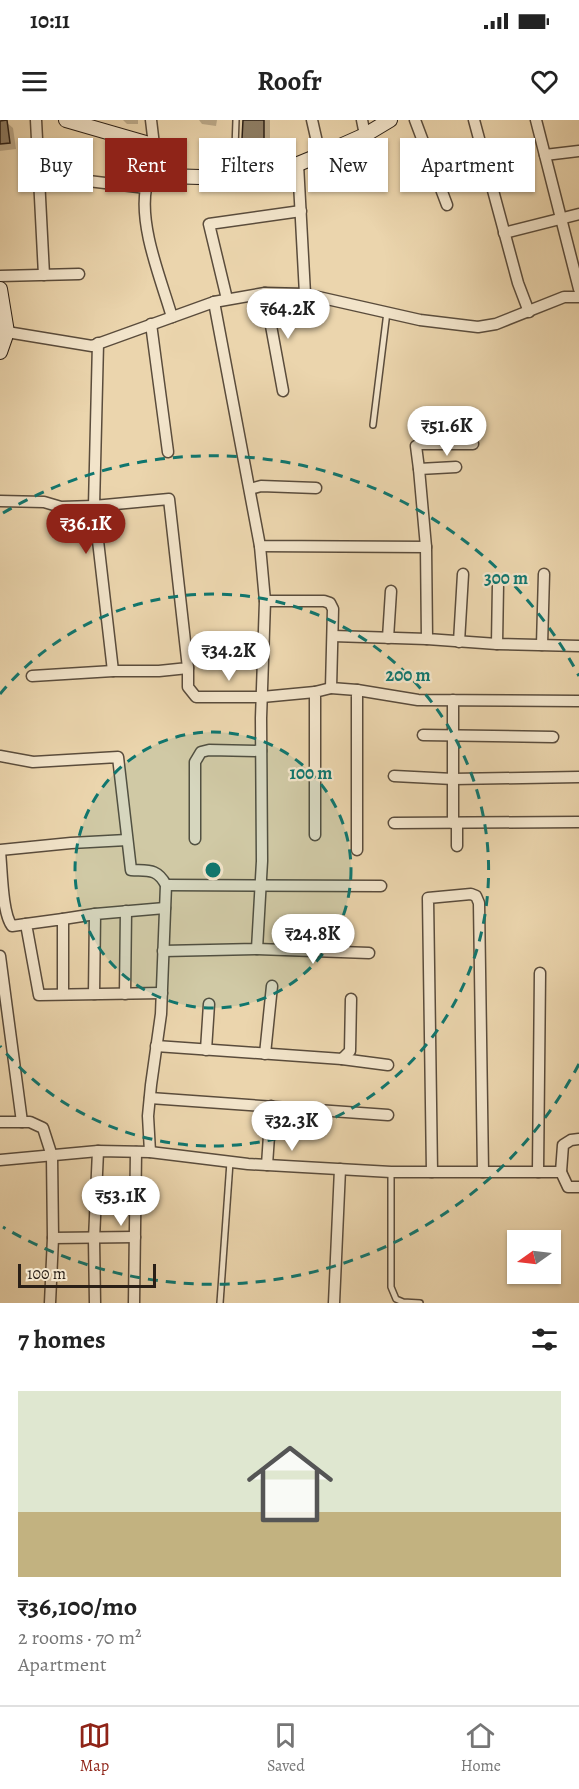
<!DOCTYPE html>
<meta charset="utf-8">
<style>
body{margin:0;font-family:Alegreya,serif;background:#f2f2f2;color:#222;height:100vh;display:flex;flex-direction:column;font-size:22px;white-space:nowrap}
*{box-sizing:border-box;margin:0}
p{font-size:20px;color:#767676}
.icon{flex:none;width:33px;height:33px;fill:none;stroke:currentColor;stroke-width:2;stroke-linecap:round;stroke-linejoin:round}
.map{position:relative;height:1183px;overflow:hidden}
.details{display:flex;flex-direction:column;background:#fff;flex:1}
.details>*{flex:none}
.top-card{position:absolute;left:18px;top:18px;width:543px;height:54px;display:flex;gap:12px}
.needle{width:39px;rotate:256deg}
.tools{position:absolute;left:507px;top:1110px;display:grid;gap:12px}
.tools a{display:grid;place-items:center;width:54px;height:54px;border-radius:0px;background:#fff;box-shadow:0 2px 4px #0004;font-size:30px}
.scale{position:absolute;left:18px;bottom:15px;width:138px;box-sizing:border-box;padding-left:6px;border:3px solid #2a1f16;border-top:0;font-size:16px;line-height:21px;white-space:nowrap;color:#2a1f16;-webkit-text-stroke:4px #f2e4ca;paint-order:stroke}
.price{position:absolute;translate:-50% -51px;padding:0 14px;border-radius:21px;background:#fff;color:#222;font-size:20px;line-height:39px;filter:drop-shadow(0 2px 3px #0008)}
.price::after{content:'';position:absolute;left:50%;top:36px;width:18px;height:14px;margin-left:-9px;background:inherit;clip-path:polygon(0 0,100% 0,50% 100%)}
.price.active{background:#8f2418;color:#fff}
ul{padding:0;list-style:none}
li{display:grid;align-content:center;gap:12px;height:318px;padding:0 18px}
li+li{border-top:2px solid #e0e0e0}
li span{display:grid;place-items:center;height:186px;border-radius:0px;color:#555}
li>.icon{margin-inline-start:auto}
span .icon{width:108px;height:108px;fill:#fffc;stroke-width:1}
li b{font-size:26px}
h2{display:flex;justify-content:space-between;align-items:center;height:72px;padding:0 18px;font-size:26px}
.pill{padding:0 21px;border-radius:0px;background:#fff;box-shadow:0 2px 4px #0004;font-size:21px;line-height:54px}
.pill.active{background:#8f2418;color:#fff}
.status{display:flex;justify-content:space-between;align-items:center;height:42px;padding:0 30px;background:#fff;direction:ltr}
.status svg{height:16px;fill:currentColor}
header{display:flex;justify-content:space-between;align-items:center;height:78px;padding:0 18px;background:#fff;font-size:27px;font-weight:700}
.tab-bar{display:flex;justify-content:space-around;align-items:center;height:84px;border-top:2px solid #e0e0e0;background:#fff;font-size:16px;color:#767676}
.tab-bar a{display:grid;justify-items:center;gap:3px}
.tab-bar .active{color:#8f2418}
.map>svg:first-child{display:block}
.shadow{fill:#0003}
.building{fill:#8e7e65;stroke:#2a1f16;stroke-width:1.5}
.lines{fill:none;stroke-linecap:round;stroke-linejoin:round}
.lane-casing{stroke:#5a4c3c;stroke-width:8}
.street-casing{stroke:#5a4c3c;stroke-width:13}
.secondary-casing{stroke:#2a1f16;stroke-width:16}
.lane{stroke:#f2e4ca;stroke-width:5}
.street{stroke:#f2e4ca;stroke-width:10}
.secondary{stroke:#f2e4ca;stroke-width:14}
.ring{fill:none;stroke:#0f766e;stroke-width:3;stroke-dasharray:10 8}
.centre{fill:#0f766e;stroke:#f2e4ca;stroke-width:3}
.ring-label{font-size:18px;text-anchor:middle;font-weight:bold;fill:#0f766e;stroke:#f2e4ca;stroke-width:4.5;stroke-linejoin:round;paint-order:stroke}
</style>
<div class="status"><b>10:11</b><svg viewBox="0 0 49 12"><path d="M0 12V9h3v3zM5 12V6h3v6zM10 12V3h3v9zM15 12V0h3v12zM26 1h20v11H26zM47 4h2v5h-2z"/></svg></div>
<header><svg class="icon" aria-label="menu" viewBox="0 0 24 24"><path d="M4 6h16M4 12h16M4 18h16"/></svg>Roofr<svg class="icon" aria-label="heart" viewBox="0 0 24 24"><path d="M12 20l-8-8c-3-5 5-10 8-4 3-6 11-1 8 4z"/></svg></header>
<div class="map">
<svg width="579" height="1183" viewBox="0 0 579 1183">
<rect width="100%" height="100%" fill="#ebd5ad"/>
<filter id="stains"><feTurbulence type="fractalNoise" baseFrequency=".00333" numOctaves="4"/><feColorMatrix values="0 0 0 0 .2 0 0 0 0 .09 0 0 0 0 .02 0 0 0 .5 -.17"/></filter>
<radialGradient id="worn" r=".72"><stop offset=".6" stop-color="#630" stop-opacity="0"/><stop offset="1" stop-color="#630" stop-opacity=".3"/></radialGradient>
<g class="shadow">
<polygon points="123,0 138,0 138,4 127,4"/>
<polygon points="199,0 217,0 216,6 202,4"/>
<polygon points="244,0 270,0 270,25 250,25 244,19"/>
<polygon points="6,2 13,8 16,29 0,31 0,3"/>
</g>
<g class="building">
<polygon points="7,0 10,23 0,24 0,1"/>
<polygon points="243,0 264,0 264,20 242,19"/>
</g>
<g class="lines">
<defs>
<g id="lane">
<polyline points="234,56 236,0"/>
<polyline points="373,305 387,192"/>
<polyline points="391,1052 391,1167 396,1179 403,1182 420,1183"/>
<polyline points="220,1183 230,1042"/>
</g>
<g id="street">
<polyline points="36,0 44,155"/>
<polyline points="151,0 154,25"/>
<polyline points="312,0 320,35"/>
<polyline points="362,0 365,15"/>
<polyline points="415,0 447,85"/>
<polyline points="474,0 518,163 529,192"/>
<polyline points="536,0 579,169"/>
<polyline points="545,35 579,31"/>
<polyline points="298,44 305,174"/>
<path d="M164,51L151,50C150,56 147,62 146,68C139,107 161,159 172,197"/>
<polyline points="39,55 146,68"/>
<polyline points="504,113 579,94"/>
<polyline points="0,156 79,154"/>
<polyline points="265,173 283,271"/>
<polyline points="227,179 209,104 301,91"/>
<polyline points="214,182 260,426 426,427 427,519 497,524 579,526"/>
<polyline points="151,204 168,332"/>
<polyline points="7,212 92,226 214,182 265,173 305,174 420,200 478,207 496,204 564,177 579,177"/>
<polyline points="419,349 416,326 420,324 473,324"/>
<polyline points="250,369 261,366 316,368"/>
<polyline points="0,381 44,382 61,387 94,386 113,551"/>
<polyline points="260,426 265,481 324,481 330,483 333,489 331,568 357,570 357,730"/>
<polyline points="426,427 419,349 456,347"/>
<polyline points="333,516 427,519"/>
<polyline points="388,518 391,471"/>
<polyline points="459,522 463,454"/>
<polyline points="497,524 498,464"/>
<polyline points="542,525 544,454"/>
<polyline points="188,548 188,567 196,577 262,577 315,572"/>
<polyline points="32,556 113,551 159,551 188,548 169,379 94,386 98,223"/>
<polyline points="357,570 418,580 578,581"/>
<polyline points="453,580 453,703 457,704 457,726"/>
<polyline points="423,615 553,617"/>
<path d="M0,636L33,642L118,637L131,750C148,751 157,748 166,765L161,894L151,965L148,996L150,1032"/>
<polyline points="394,656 453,659 579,657"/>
<polyline points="394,703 579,702"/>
<polyline points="315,715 315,572 331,568"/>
<polyline points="195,719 195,642 201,632 209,630 261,631"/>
<polyline points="0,730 71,723 127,720"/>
<path d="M0,732C2,750 2,793 12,806L26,804"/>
<polyline points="166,765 381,766"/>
<polyline points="63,799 95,794"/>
<polyline points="257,829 369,833"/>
<polyline points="163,831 257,829 262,741 261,598 265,481"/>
<polyline points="0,836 22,1002"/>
<polyline points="63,874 63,799 26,804 39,875 162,873"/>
<polyline points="94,874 95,794 165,788"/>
<polyline points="125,874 126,791"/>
<polyline points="156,926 342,939 350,931 351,879"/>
<polyline points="206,930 209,884"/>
<polyline points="265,934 272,866"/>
<polyline points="342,939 388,945"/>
<polyline points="150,978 388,995"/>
<polyline points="0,1002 30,1002 43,1008 52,1036 53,1118 50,1183"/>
<polyline points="0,1040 98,1031 150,1032 248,1044 391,1052 561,1052 568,1067 579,1067"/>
<polyline points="267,1045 271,986"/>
<polyline points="432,1052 428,778 471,774 476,776 479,783 483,1052"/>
<polyline points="538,1052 540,853"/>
<polyline points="561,1052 563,1025 571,1020 579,1019"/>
<polyline points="53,1118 135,1117"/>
<polyline points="95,1183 94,1119 98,1031"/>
<polyline points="134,1183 136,1032"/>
<polyline points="334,1183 340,1049"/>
</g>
<g id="secondary">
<polyline points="66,0 156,26 166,56 234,58 257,56 298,44 320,35 365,15 390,0"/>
<polyline points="0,169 7,212 0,232"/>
</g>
</defs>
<use href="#lane" class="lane-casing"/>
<use href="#street" class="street-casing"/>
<use href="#secondary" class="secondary-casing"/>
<use href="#lane" class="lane"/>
<use href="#street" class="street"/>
<use href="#secondary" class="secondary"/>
</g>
<circle cx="213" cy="750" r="138" fill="#0f766e" fill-opacity=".12"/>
<g class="ring">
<circle cx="213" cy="750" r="138"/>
<path d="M0 574A276 276 0 1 1 0 926"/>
<path d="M579 944A414 414 0 0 1 3 1107M3 393A414 414 0 0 1 579 556"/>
</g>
<circle cx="213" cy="750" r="9" class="centre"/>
<g class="ring-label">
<text x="506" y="464">300 m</text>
<text x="408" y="561">200 m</text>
<text x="311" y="659">100 m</text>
</g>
<rect width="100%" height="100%" filter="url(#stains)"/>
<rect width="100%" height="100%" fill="url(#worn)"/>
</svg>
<div class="tools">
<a><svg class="needle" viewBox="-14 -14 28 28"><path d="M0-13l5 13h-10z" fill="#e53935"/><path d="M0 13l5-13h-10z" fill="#767676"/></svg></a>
</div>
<div class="scale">100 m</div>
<b class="price" style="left:288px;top:220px">₹64.2K</b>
<b class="price" style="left:447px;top:337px">₹51.6K</b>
<b class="price active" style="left:86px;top:435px">₹36.1K</b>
<b class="price" style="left:229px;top:562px">₹34.2K</b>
<b class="price" style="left:313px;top:845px">₹24.8K</b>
<b class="price" style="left:292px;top:1032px">₹32.3K</b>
<b class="price" style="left:121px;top:1107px">₹53.1K</b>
<div class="top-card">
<a class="pill">Buy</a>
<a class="pill active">Rent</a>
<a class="pill">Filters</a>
<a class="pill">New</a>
<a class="pill">Apartment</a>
</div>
</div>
<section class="details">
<h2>7 homes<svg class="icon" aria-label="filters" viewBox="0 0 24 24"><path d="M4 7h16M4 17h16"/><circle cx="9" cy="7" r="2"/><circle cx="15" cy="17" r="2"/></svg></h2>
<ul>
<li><span style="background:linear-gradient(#dfe7d0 65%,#c2b280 0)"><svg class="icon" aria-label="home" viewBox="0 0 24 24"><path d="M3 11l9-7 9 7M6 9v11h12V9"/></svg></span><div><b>₹36,100/mo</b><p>2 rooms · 70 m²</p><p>Apartment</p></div></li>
</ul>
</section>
<nav class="tab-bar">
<a class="active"><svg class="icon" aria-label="map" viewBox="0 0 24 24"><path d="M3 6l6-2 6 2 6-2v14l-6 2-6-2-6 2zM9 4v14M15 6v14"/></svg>Map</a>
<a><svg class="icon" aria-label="saved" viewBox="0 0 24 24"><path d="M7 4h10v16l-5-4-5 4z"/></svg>Saved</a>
<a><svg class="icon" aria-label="home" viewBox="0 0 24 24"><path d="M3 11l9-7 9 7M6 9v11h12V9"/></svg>Home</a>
</nav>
